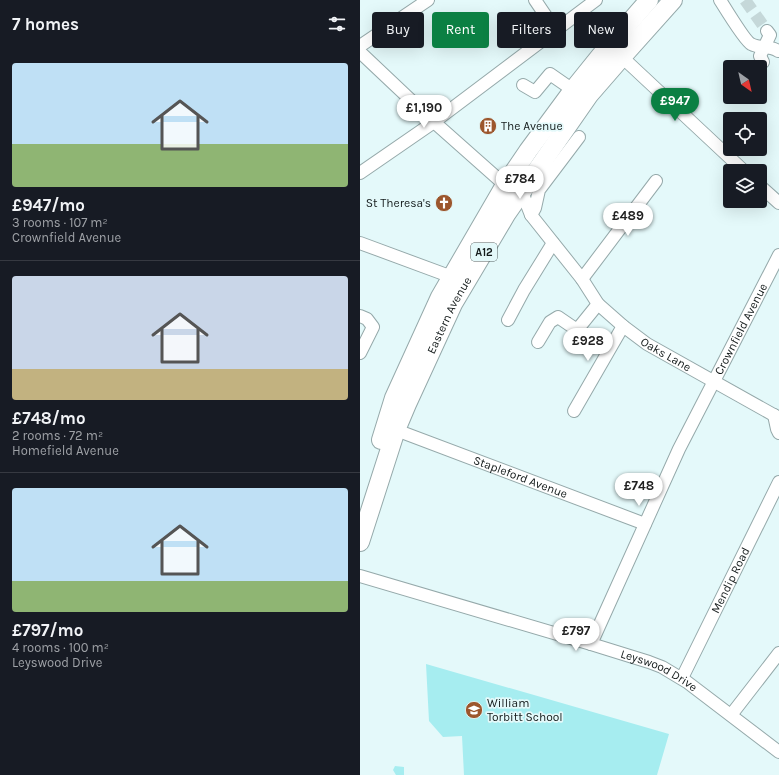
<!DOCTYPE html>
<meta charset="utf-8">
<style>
body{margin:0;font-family:Karla,sans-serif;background:#20242c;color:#f1f3f6;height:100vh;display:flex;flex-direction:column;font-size:15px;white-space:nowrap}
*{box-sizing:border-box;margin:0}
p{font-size:13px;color:#9ea1a6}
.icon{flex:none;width:22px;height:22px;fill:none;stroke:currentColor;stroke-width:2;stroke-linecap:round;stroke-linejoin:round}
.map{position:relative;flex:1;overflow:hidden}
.drawer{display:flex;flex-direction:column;background:#171b24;width:360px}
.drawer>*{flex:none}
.hud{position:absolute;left:12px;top:12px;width:347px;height:36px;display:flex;gap:8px}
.needle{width:26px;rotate:146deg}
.fabs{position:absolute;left:363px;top:60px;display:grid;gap:8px}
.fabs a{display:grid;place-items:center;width:44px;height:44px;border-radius:4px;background:#171b24;box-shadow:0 4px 16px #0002;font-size:20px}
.price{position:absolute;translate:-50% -34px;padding:0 9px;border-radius:14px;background:#fff;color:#222;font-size:13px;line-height:26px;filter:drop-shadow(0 1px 2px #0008)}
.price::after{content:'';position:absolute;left:50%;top:24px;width:12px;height:9px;margin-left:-6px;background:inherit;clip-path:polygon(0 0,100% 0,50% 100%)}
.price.active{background:#0b8043;color:#fff}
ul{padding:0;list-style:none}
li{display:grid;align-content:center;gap:8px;height:212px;padding:0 12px}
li+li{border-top:1px solid #363941}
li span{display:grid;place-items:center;height:124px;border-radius:4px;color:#555}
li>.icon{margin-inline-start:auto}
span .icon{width:72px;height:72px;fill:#fffc;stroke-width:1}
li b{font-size:17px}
h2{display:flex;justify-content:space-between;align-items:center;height:48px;padding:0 12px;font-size:17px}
.tag{padding:0 14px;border-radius:4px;background:#171b24;box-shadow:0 4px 16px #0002;font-size:14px;line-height:36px}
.tag.active{background:#0b8043;color:#fff}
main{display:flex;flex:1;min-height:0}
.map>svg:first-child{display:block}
.green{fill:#a6edf0}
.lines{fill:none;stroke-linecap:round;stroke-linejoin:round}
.minor-tunnel{stroke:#c5d8d9;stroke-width:12;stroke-dasharray:12 6;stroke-linecap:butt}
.minor-casing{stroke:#95a9aa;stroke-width:14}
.highway-casing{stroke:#95a9aa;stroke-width:20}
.minor{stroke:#fff;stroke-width:12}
.highway{stroke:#fff;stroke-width:18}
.labels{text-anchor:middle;stroke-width:3.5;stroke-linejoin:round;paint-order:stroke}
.shield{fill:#e4f9fa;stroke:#525e5e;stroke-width:1}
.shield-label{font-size:11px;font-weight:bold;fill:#141b1b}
.poi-label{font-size:12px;fill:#141b1b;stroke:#e4f9fa;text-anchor:start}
.street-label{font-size:12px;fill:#141b1b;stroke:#e4f9fa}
</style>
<main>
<section class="drawer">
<h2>7 homes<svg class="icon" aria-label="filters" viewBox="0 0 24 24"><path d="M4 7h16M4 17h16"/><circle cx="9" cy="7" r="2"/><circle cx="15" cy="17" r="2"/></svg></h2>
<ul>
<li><span style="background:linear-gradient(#bfe0f5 65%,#8fb573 0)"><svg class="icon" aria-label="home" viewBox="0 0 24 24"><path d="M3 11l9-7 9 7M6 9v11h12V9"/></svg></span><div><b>£947/mo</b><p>3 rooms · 107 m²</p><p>Crownfield Avenue</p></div></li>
<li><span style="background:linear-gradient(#c9d6e8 75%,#c2b280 0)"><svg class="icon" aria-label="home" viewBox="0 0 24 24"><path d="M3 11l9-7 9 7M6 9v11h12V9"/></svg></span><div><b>£748/mo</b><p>2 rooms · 72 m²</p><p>Homefield Avenue</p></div></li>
<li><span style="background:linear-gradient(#bfe0f5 75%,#8fb573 0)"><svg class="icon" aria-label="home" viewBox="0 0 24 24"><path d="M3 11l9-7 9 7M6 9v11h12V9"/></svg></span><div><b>£797/mo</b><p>4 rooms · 100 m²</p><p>Leyswood Drive</p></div></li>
</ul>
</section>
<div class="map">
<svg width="419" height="775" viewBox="0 0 419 775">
<rect width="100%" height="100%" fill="#e4f9fa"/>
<g class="green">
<polygon points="66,664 309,734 297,775 104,775 102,736 83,737 69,721"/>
<polygon points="35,766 44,767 44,775 36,775 33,770"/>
</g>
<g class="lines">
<polyline class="minor-tunnel" points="385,0 407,31"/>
<defs>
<g id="minor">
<polyline points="175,0 196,31"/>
<path d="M360,0C365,8 385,41 391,44C400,49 410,45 418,51"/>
<polyline points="0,46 68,0"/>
<polyline points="0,52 74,122 145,185"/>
<polyline points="262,57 384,171"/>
<polyline points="403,62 400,56 410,35 407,31"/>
<polyline points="163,85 175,92 190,74 213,90"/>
<polyline points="0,173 74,122 236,0"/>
<polyline points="400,186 419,203"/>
<path id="s1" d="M162,192L171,215L222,279L238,304L263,326L287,344L419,418"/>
<polyline points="171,215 175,208 179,190 219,137"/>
<polyline points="0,243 92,277"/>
<polyline points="222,279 296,181"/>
<polyline points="0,316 7,319 13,327 0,353"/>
<polyline points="148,320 164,290 193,243"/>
<polyline points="178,342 190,322 198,317 217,330 238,304"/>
<polyline points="214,411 263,326"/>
<polyline points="414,415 417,429 419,433"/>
<path id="s2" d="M36,430L285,524"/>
<path id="s3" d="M0,576L231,644L289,662L302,667L327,682L419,752"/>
<path id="s4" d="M231,644L319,449L419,255"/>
<path id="s5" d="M322,678L419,482"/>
<polyline points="371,715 419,653"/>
</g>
<g id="highway">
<polyline points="21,440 34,398 80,297 145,185 168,151 216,86 241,55 289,0"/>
<path id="s6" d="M0,542L36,430L47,404L93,304L147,213L229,95L262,57L313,0"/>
</g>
</defs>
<use href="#minor" class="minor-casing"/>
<use href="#highway" class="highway-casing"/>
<use href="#minor" class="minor"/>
<use href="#highway" class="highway"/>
</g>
<defs>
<symbol id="building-disc" viewBox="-11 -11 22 22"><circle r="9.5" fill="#9c562d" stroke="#e4f9fa"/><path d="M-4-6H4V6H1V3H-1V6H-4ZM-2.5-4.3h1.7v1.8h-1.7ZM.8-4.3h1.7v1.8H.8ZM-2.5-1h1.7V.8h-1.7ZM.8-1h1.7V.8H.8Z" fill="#fff"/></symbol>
<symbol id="church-disc" viewBox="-11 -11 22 22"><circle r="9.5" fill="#9c562d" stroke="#e4f9fa"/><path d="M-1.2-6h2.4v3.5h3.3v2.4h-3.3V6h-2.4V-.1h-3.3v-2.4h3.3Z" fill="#fff"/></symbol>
<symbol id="school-disc" viewBox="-11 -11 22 22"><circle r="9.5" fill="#9c562d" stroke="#e4f9fa"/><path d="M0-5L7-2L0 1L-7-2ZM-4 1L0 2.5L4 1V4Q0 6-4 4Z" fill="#fff"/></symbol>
</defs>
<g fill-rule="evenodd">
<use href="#building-disc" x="118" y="116" width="20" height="20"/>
<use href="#church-disc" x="74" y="193" width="20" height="20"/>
<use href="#school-disc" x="104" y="700" width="20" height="20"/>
</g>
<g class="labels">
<rect class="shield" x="111" y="243" width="26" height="18" rx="3"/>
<g class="shield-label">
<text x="124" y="256">A12</text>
</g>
<g class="poi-label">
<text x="141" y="130">The Avenue</text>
<text x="71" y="207" text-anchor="end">St Theresa's</text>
<text x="127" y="707">William<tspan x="127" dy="14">Torbitt School</tspan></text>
</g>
<g class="street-label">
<text dy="4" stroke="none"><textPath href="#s6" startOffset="244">Eastern Avenue</textPath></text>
<text dy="4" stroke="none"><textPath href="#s4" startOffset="349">Crownfield Avenue</textPath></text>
<text dy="4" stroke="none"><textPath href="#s1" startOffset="221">Oaks Lane</textPath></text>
<text dy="4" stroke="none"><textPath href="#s2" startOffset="133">Stapleford Avenue</textPath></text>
<text dy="4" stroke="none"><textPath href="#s5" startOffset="109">Mendip Road</textPath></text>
<text dy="4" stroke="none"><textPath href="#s3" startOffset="314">Leyswood Drive</textPath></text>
</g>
</g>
</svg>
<div class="fabs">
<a><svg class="needle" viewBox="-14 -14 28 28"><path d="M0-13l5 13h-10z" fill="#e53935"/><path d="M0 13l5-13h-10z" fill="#9ea1a6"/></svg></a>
<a><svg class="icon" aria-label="locate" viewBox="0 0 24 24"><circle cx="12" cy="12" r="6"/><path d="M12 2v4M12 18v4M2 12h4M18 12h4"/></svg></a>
<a><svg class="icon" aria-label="layers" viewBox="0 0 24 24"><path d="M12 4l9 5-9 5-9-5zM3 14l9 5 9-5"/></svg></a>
</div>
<b class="price active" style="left:315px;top:122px">£947</b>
<b class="price" style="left:64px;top:129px">£1,190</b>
<b class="price" style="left:160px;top:200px">£784</b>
<b class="price" style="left:268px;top:237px">£489</b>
<b class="price" style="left:228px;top:362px">£928</b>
<b class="price" style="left:279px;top:507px">£748</b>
<b class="price" style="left:216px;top:652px">£797</b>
<div class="hud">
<a class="tag">Buy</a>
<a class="tag active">Rent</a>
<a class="tag">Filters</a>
<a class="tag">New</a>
</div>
</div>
</main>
